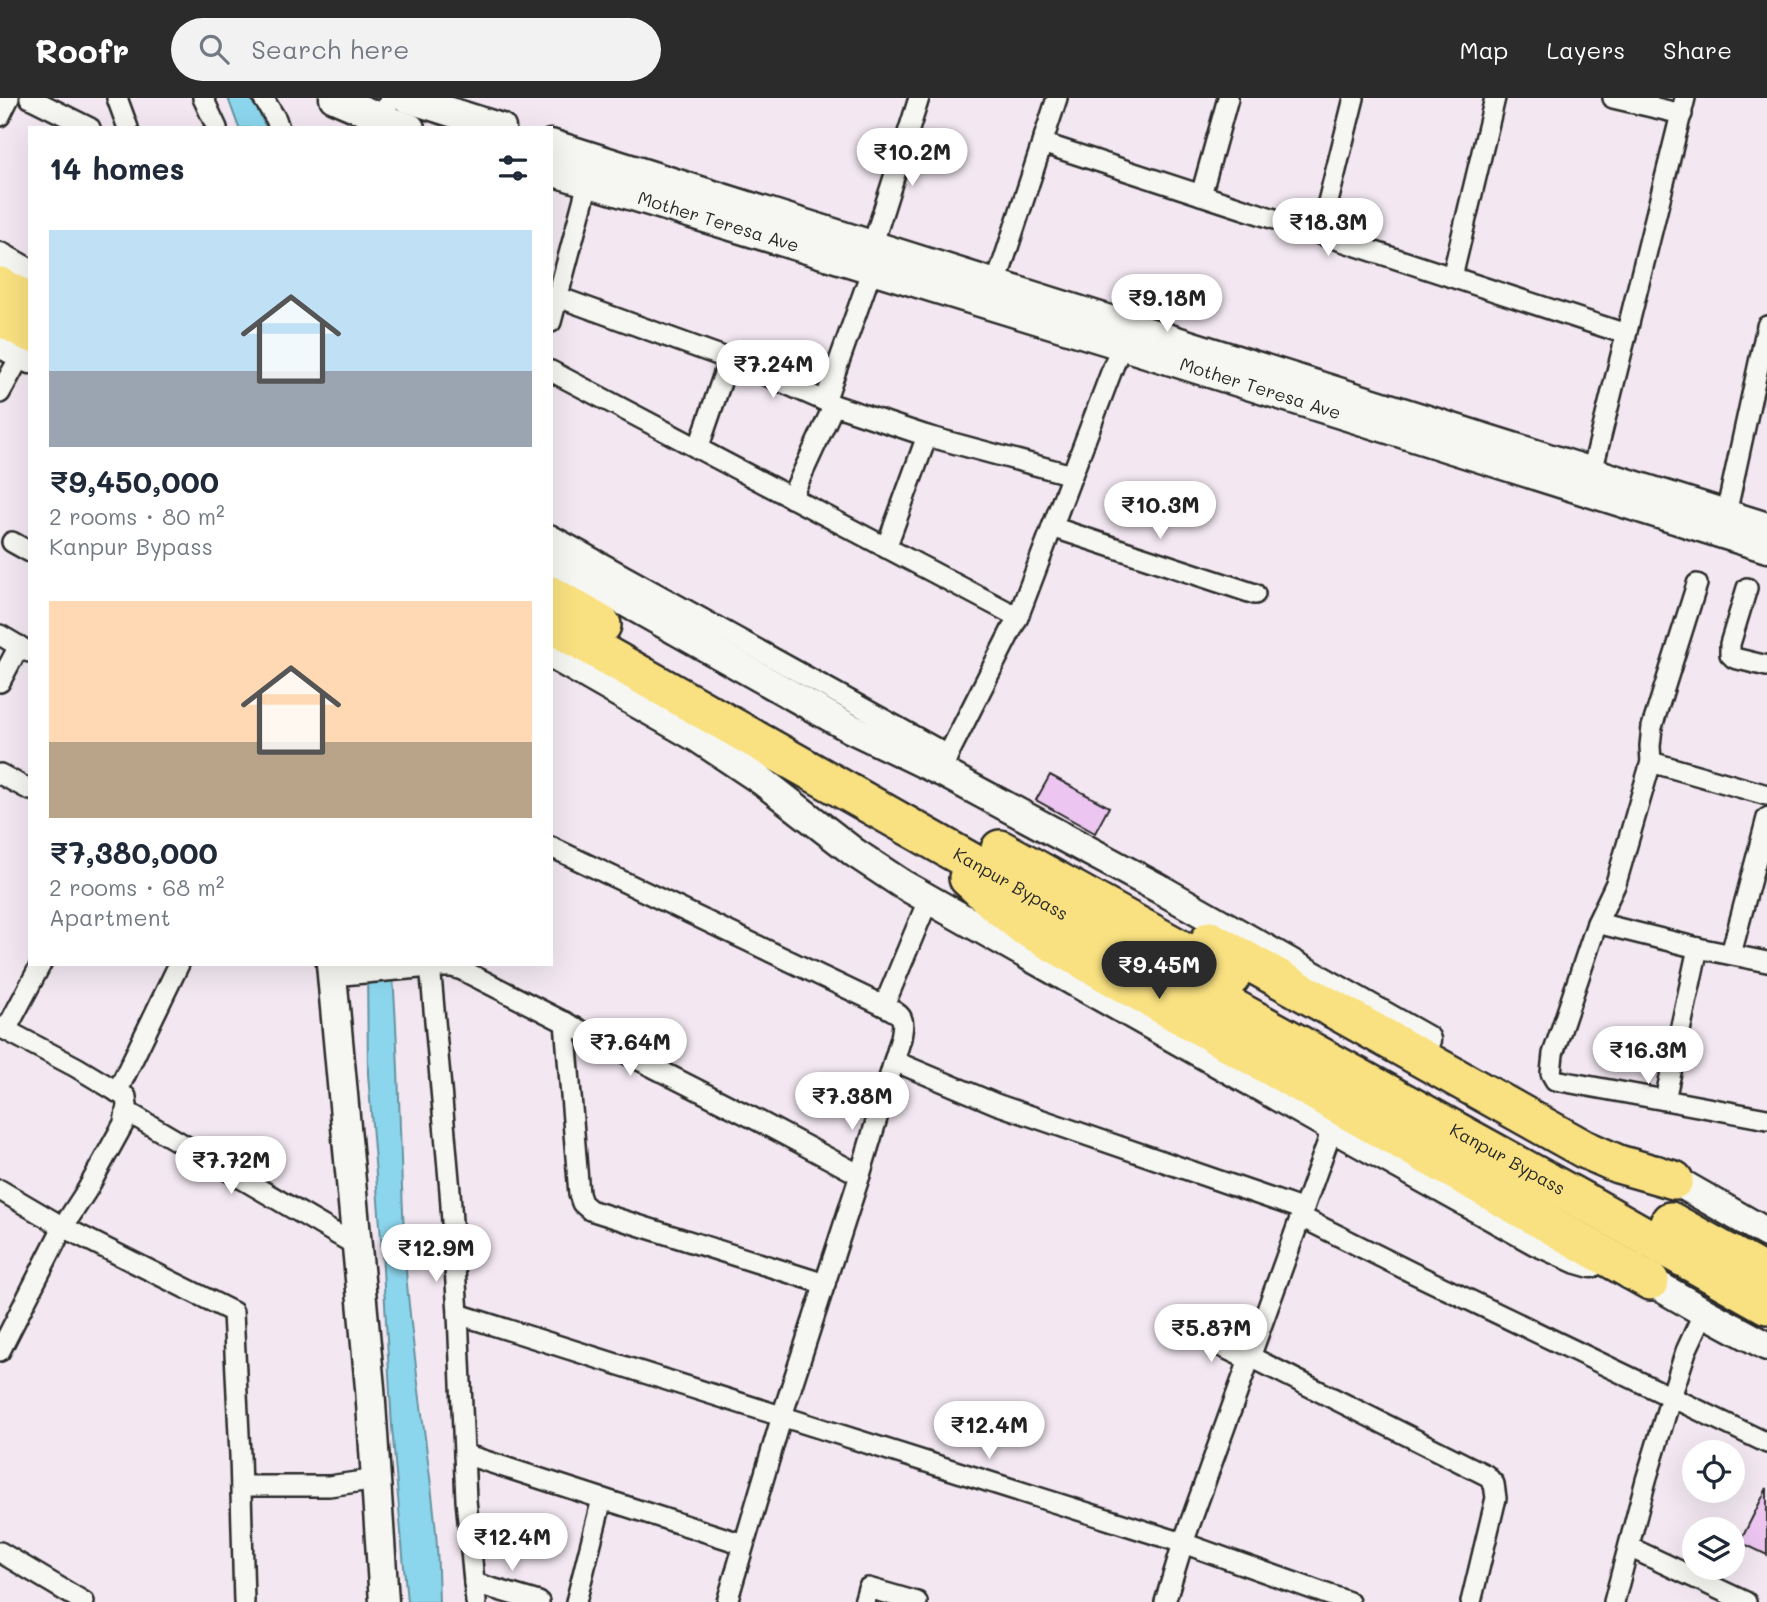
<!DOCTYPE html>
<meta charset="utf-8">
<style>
body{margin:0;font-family:Mali,sans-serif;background:#f2f2f3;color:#1f2937;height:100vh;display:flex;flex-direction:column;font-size:26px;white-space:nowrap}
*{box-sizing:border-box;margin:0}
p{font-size:23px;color:#747a83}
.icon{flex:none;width:38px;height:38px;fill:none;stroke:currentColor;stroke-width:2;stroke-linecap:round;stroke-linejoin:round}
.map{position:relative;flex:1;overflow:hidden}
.panel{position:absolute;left:28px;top:28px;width:525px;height:840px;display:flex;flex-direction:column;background:#fff;border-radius:0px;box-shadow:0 7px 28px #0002}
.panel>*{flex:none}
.buttons{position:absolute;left:1682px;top:1342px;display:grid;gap:14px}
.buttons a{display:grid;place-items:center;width:63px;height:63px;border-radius:50%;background:#fff;box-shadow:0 7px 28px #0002;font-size:35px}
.price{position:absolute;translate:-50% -60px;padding:0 16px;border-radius:24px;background:#fff;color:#222;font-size:23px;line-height:46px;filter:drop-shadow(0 2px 4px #0008)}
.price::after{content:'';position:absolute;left:50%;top:42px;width:21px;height:16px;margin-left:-10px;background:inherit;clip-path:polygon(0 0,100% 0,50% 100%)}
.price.active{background:#2b2b2b;color:#fff}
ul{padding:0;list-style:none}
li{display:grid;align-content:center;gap:14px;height:371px;padding:0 21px}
li span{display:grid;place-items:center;height:217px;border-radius:0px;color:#555}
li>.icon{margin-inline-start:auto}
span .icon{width:126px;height:126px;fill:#fffc;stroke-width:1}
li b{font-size:30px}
h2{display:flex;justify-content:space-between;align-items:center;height:84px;padding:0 21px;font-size:30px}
header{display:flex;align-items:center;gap:42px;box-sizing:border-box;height:98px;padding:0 35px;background:#2b2b2b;color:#fff}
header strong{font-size:33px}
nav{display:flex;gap:38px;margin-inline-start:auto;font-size:24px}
.search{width:490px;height:63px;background:#f2f2f3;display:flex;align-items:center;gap:18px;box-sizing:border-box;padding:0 24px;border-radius:38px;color:#747a83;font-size:26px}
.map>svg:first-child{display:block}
.water{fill:#8cd6ed;stroke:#65929f;stroke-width:2}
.building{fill:#ecc6f1;stroke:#2b2b2b;stroke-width:2}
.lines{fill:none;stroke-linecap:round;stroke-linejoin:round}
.street-casing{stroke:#2b2b2b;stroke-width:24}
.secondary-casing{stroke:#2b2b2b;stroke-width:33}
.highway-casing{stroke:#2b2b2b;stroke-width:42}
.street{stroke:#f6f6f2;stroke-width:19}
.secondary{stroke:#f6f6f2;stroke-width:28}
.highway{stroke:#f9e181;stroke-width:37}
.labels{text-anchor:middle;stroke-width:5;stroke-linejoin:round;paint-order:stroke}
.street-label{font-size:18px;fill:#2b2b2b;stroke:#f6f6f2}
</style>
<header>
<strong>Roofr</strong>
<div class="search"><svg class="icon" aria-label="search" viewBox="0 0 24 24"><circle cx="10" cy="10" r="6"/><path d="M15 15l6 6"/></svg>Search here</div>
<nav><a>Map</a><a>Layers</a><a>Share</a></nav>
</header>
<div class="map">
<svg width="1767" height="1504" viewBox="0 0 1767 1504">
<rect width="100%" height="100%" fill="#f3e8f2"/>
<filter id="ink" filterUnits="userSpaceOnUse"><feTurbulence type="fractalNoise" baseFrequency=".0143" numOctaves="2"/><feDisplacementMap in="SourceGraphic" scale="14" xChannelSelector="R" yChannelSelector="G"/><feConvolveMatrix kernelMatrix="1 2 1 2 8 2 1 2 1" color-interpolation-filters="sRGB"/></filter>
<g filter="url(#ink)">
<g class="water">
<polygon points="228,0 253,0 266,30 239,30"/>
<path d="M367,866H392C401,972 399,1079 407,1186C414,1266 427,1345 435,1424C438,1451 438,1477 439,1504H407L392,1329L382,1153L368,976Z"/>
</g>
<g class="building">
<polygon points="1050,677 1109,709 1095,735 1036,702"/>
<polygon points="1767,1390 1767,1457 1740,1444"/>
</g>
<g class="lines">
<defs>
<g id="street">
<polyline points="30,0 90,30"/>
<polyline points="117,0 128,30"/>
<polyline points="203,0 217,30"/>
<polyline points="263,0 276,21 279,30"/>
<polyline points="1613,0 1682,16"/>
<polyline points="0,18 9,0"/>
<polyline points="383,21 390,0"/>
<polyline points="1042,45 1626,236"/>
<polyline points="1201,97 1228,0"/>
<polyline points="1320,136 1354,0"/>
<polyline points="869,158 919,0"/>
<polyline points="1452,179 1495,0"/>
<polyline points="996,186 1057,0"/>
<polyline points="558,199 729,261 698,351"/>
<polyline points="551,224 588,85"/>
<polyline points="729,261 834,307"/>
<polyline points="551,273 1018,519"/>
<polyline points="0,295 21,257"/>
<polyline points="825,303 872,171"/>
<polyline points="1589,386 1685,0"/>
<polyline points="791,400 834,307 927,338"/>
<polyline points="1726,416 1767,228"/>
<polyline points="1052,429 1255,496"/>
<polyline points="551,437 948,657"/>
<polyline points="12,444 30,454"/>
<polyline points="886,450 927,338 1072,377"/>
<polyline points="1747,490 1730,546 1730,556 1734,560 1767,568"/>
<polyline points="0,537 29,554"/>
<polyline points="0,584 19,548"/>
<polyline points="1651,664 1650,648 1652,629 1697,486"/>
<polyline points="942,674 948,657 1018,519 1126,235"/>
<polyline points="0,676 30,692"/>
<path d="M551,749L884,908C903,918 905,918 901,940L860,1077L782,1318L727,1504"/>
<polyline points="1597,825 1698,850 1767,864"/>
<polyline points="1698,850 1665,1002 1767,1021"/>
<polyline points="1731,856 1767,720"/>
<polyline points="430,866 450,1093 458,1216 466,1402 476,1504"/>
<polyline points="332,878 430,869 452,869 462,872 755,1021 860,1077"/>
<polyline points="884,908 929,800"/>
<polyline points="565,924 579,1096 582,1105 590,1112 825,1186"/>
<polyline points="0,929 76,969 126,999 127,1008 124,1025 87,1092 63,1129 0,1253"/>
<polyline points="6,932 41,866"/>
<polyline points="894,963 996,1006 1304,1112"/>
<polyline points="117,994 179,866"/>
<polyline points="1665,1002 1555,982 1551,975 1553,956 1597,825 1616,785 1651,664 1767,697"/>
<polyline points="126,1013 357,1148"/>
<polyline points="0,1092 63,1129 233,1214 240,1357 244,1504"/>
<polyline points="1301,1119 1411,1174 1767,1345"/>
<polyline points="458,1216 1183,1445 1349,1504"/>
<polyline points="1181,1229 1243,1259 1251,1259 1486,1377 1494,1386 1496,1400 1471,1504"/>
<polyline points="464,1356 743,1446"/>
<polyline points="241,1388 329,1388 377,1381"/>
<polyline points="1629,1449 1746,1504"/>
<polyline points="0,1454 84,1504"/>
<polyline points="474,1485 539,1504"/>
<polyline points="576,1504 602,1401"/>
<polyline points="864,1504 868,1490 917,1504"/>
<polyline points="1165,1504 1183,1445 1328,1043 1330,1028"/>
<polyline points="1614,1504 1646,1382 1671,1299 1686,1253 1704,1214"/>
</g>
<g id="secondary">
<polyline points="334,0 383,21 410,30"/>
<polyline points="407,0 501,30"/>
<polyline points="551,46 1767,429"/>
<path id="s1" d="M551,73L1121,247L1767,450"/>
<polyline points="0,159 30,176"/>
<polyline points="0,245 30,261"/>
<polyline points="551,462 850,630 942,674 1160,791 1426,942"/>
<polyline points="551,556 698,640 761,682 855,755 902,786 1330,1028 1537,1143 1577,1161 1591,1165"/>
<polyline points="331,866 370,1290 384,1504"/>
<polyline points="1657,1072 1767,1135"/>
<polyline points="1630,1177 1650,1183 1704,1214 1767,1248"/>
</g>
<g id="highway">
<polyline points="0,188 30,204"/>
<polyline points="0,218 30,235"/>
<polyline points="551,497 602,527"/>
<path id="s2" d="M551,526L1088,830L1590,1107L1767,1207"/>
<polyline points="1000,751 1231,879"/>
<polyline points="968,780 994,804 1025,829 1414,1050 1650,1183"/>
<polyline points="1210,842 1584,1051 1618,1066 1674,1082"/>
<polyline points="1670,1123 1767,1177"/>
</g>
</defs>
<use href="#street" class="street-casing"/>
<use href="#secondary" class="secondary-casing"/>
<use href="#highway" class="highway-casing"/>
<use href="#street" class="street"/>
<use href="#secondary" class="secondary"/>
<use href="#highway" class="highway"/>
</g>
</g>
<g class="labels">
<g class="street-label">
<text dy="6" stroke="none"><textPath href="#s1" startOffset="175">Mother Teresa Ave</textPath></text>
<text dy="6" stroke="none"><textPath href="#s1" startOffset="742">Mother Teresa Ave</textPath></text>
<text dy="6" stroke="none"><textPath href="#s2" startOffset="528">Kanpur Bypass</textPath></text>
<text dy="6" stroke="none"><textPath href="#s2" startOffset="1096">Kanpur Bypass</textPath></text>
</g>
</g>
</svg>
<div class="buttons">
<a><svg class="icon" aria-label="locate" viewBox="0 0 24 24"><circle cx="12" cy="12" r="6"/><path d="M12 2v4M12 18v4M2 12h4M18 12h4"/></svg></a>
<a><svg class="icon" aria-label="layers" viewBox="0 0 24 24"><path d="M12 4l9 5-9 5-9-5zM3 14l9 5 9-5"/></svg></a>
</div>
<b class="price" style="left:912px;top:90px">₹10.2M</b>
<b class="price" style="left:1328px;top:160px">₹18.3M</b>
<b class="price" style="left:1167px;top:236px">₹9.18M</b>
<b class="price" style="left:773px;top:302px">₹7.24M</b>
<b class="price" style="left:1160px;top:443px">₹10.3M</b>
<b class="price active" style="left:1159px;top:903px">₹9.45M</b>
<b class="price" style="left:630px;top:980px">₹7.64M</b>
<b class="price" style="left:1648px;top:988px">₹16.3M</b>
<b class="price" style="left:852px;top:1034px">₹7.38M</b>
<b class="price" style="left:231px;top:1098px">₹7.72M</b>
<b class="price" style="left:436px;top:1186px">₹12.9M</b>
<b class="price" style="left:1211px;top:1266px">₹5.87M</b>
<b class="price" style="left:989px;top:1363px">₹12.4M</b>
<b class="price" style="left:512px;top:1475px">₹12.4M</b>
<section class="panel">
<h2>14 homes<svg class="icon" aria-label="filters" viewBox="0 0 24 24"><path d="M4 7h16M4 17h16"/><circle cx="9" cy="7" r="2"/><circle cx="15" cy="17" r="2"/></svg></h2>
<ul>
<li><span style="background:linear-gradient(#bfe0f5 65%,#9aa5b1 0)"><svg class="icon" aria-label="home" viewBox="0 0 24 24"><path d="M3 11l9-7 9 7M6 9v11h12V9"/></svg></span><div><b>₹9,450,000</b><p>2 rooms · 80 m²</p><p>Kanpur Bypass</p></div></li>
<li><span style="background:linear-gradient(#ffd9b3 65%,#b9a48a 0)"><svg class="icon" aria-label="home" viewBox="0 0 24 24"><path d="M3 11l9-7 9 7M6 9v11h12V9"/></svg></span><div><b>₹7,380,000</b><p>2 rooms · 68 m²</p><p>Apartment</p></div></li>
</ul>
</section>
</div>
